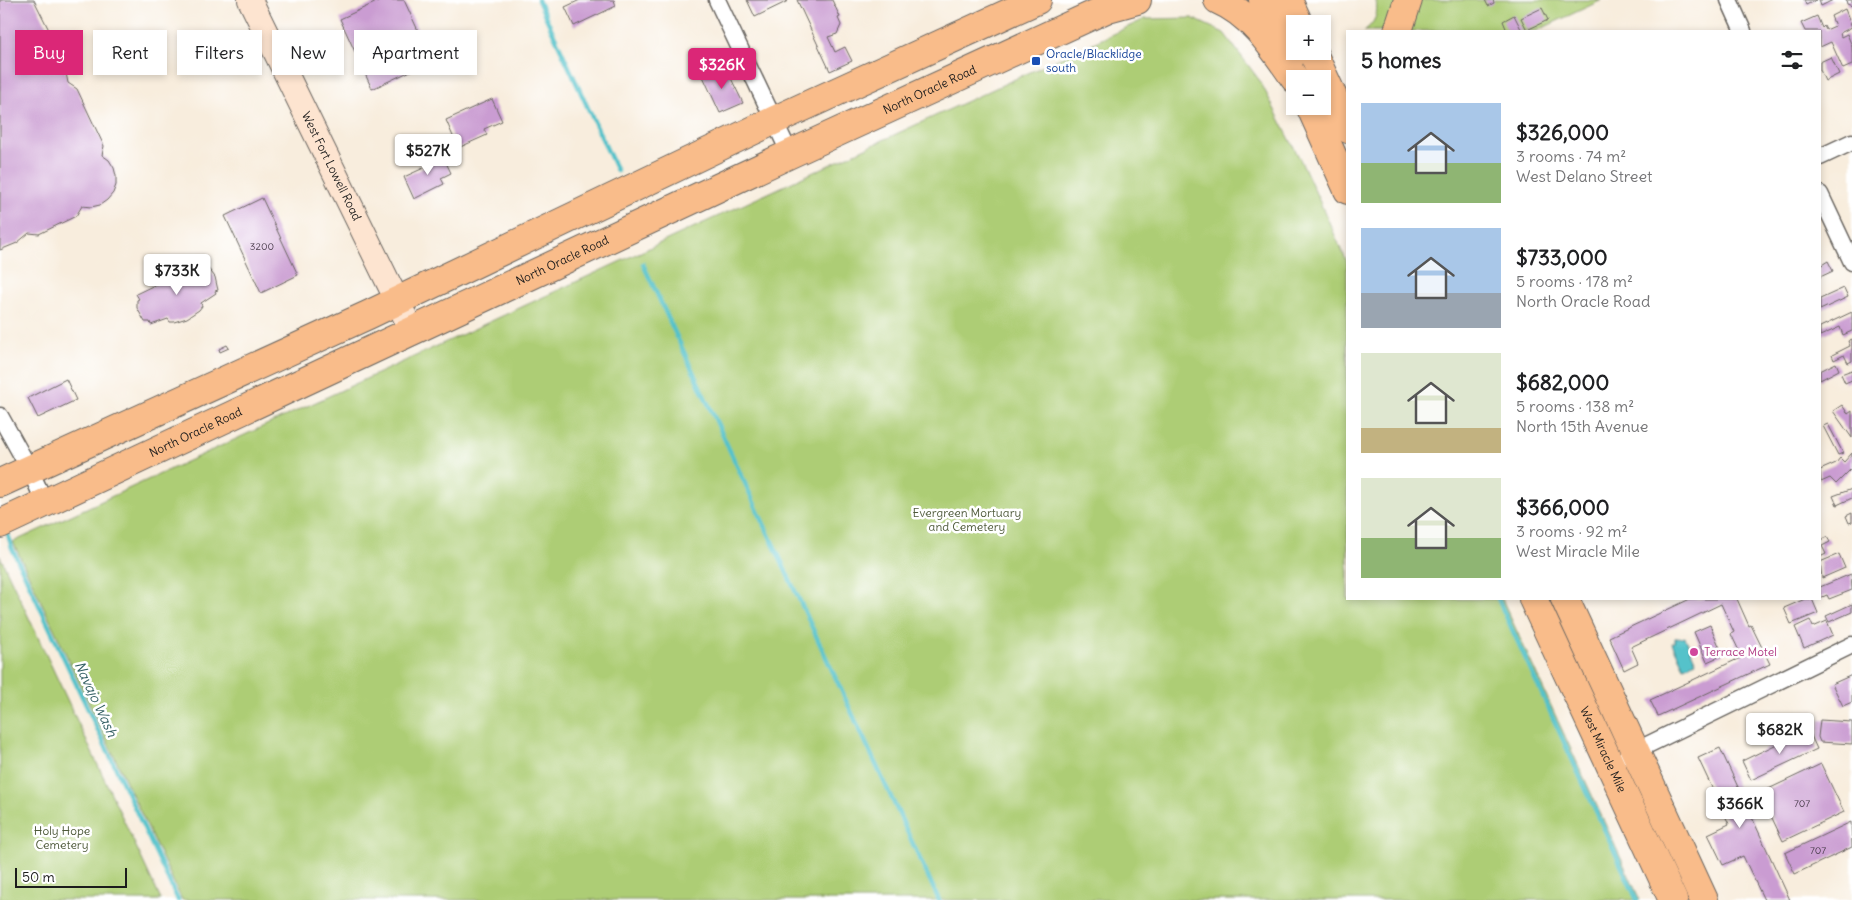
<!DOCTYPE html>
<meta charset="utf-8">
<style>
body{margin:0;font-family:Delius,sans-serif;background:#f2f2f2;color:#202124;height:100vh;display:flex;flex-direction:column;font-size:19px;white-space:nowrap}
*{box-sizing:border-box;margin:0}
p{font-size:16px;color:#757577}
.icon{flex:none;width:28px;height:28px;fill:none;stroke:currentColor;stroke-width:2;stroke-linecap:round;stroke-linejoin:round}
.map{position:relative;flex:1;overflow:hidden}
.panel{position:absolute;left:1346px;top:30px;width:475px;height:570px;display:flex;flex-direction:column;background:#fff;border-radius:0px;box-shadow:0 2px 8px #0003}
.panel>*{flex:none}
.top-card{position:absolute;left:15px;top:30px;width:475px;height:45px;display:flex;gap:10px}
.tools{position:absolute;left:1286px;top:15px;display:grid;gap:10px}
.tools a{display:grid;place-items:center;width:45px;height:45px;border-radius:0px;background:#fff;box-shadow:0 2px 8px #0003;font-size:25px}
.scale{position:absolute;left:15px;bottom:12px;width:112px;box-sizing:border-box;padding-left:5px;border:2px solid #1c1c1c;border-top:0;font-size:14px;line-height:18px;white-space:nowrap;color:#1c1c1c;-webkit-text-stroke:4px #fff;paint-order:stroke}
.price{position:absolute;translate:-50% -42px;padding:0 11px;border-radius:5px;background:#fff;color:#222;font-size:16px;line-height:32px;filter:drop-shadow(0 1px 2px #0008)}
.price::after{content:'';position:absolute;left:50%;top:30px;width:15px;height:11px;margin-left:-8px;background:inherit;clip-path:polygon(0 0,100% 0,50% 100%)}
.price.on{background:#db2777;color:#fff}
ul{padding:0;list-style:none}
li{display:flex;align-items:center;gap:15px;height:125px;padding:0 15px}
li span{display:grid;place-items:center;flex:none;width:140px;height:100px;border-radius:0px;color:#555}
li>.icon{margin-inline-start:auto}
span .icon{width:60px;height:60px;fill:#fffc;stroke-width:1}
li b{font-size:21px}
h2{display:flex;justify-content:space-between;align-items:center;height:60px;padding:0 15px;font-size:21px}
.pill{padding:0 18px;border-radius:0px;background:#fff;box-shadow:0 2px 8px #0003;font-size:18px;line-height:45px}
.pill.on{background:#db2777;color:#fff}
.map>svg:first-child{display:block}
.green{fill:#adcd75;stroke:#647448}
.water{fill:#54c2ca;stroke:#386f73}
.lines{fill:none;stroke-linecap:round;stroke-linejoin:round}
.stream{stroke:#54c2ca;stroke-width:4.5}
.building{fill:#ca9cd2}
.street-casing{stroke:#696560;stroke-width:19}
.secondary-casing{stroke:#696560;stroke-width:26}
.primary-casing{stroke:#696560;stroke-width:29}
.highway-casing{stroke:#696560;stroke-width:30}
.street{stroke:#fff;stroke-width:16}
.secondary{stroke:#fde4d0;stroke-width:24}
.primary{stroke:#f9bc8a;stroke-width:26}
.highway{stroke:#f9bc8a;stroke-width:28}
.transit-dot{fill:#1a4fb4;stroke:#fff;stroke-width:2}
.hotel-dot{fill:#d1479c;stroke:#fff;stroke-width:2}
.labels{text-anchor:middle;stroke-width:5;stroke-linejoin:round;paint-order:stroke}
.number-label{font-size:10px;fill:#483c4a}
.transit-label{font-size:12px;fill:#164399;stroke:#fff;text-anchor:start}
.street-label{font-size:12px;fill:#1c1c1c;stroke:#fff}
.park-label{font-size:12px;fill:#4f5a3b;stroke:#fff}
.hotel-label{font-size:12px;fill:#b23c85;stroke:#fff;text-anchor:start}
.water-label{font-size:14px;font-style:italic;fill:#325e62;stroke:#fff}
</style>
<div class="map">
<svg width="1852" height="900" viewBox="0 0 1852 900">
<rect width="100%" height="100%" fill="#fff"/>
<filter id="ink" filterUnits="userSpaceOnUse"><feTurbulence type="fractalNoise" baseFrequency=".02" numOctaves="2"/><feDisplacementMap in="SourceGraphic" scale="10" xChannelSelector="R" yChannelSelector="G"/><feConvolveMatrix kernelMatrix="1 2 1 2 8 2 1 2 1" color-interpolation-filters="sRGB"/></filter>
<filter id="wash" filterUnits="userSpaceOnUse"><feTurbulence type="fractalNoise" baseFrequency=".0096" numOctaves="4" result="noise"/><feDisplacementMap in="SourceGraphic" scale="20" xChannelSelector="R" yChannelSelector="G"/><feGaussianBlur stdDeviation="1.12" result="paint"/><feColorMatrix in="noise" values="0 0 0 0 0 0 0 0 0 0 0 0 0 0 0 0 0 1.4 0 .05"/><feComposite in="paint" operator="in"/></filter>
<g filter="url(#wash)">
<rect width="100%" height="100%" fill="#f8eddd"/>
<g class="green">
<path d="M1376,0H1398L1388,31H1364C1376,22 1378,14 1376,0Z"/>
<polygon points="1418,0 1602,0 1536,31 1408,31"/>
<polygon points="1192,18 1224,33 1260,81 1304,167 1347,262 1348,599 1502,599 1640,900 182,900 13,542 1145,19"/>
<polygon points="0,556 161,900 0,900"/>
</g>
<polygon class="water" points="1679,637 1682,638 1685,637 1696,662 1684,667 1672,643 1675,642 1675,638"/>
<g class="lines">
<g class="stream">
<polyline points="538,0 617,171"/>
<polyline points="643,264 939,900"/>
<polyline points="7,531 12,548 178,900"/>
<polyline points="1498,599 1637,900"/>
</g>
</g>
<g id="blocks">
<g class="building">
<polygon points="0,0 34,0 50,32 49,42 59,54 65,68 68,83 77,89 104,146 102,155 109,160 114,168 116,176 116,185 113,193 107,200 100,205 91,207 82,206 76,216 39,234 29,233 17,243 0,250"/>
<polygon points="381,0 404,0 432,61 372,89 340,19"/>
<polygon points="580,0 614,0 616,6 574,26 565,7"/>
<polygon points="747,0 787,0 788,1 755,17"/>
<polygon points="797,0 832,0 840,17 838,18 841,25 837,34 828,37 835,52 845,47 852,61 830,71"/>
<polygon points="1485,0 1493,0 1494,3 1488,6"/>
<polygon points="1804,0 1816,0 1806,5"/>
<polygon points="1819,0 1833,0 1821,6"/>
<polygon points="1846,0 1852,0 1852,6 1847,4"/>
<polygon points="1542,8 1548,20 1527,30 1521,18"/>
<polygon points="1845,9 1852,27 1840,33 1841,37 1847,34 1852,46 1852,65 1843,69 1831,42 1820,47 1820,31 1805,31 1801,23 1817,16 1822,28 1824,26 1826,30 1835,26 1831,16"/>
<polygon points="1514,15 1522,31 1507,31 1503,21"/>
<polygon points="1831,57 1839,74 1825,81 1820,70 1820,62"/>
<polygon points="713,66 717,76 728,72 743,103 720,113 701,72"/>
<polygon points="492,99 502,121 484,129 487,135 458,148 446,120"/>
<polygon points="440,150 451,173 441,178 444,184 414,199 404,177 428,166 424,158"/>
<polygon points="262,198 298,275 261,293 225,216"/>
<polygon points="1828,261 1833,271 1820,277 1820,266"/>
<polygon points="202,262 204,268 207,267 215,277 217,286 218,290 215,291 216,293 201,303 202,306 199,310 187,318 174,322 170,322 168,319 151,325 150,322 145,322 137,308 137,300 139,299 136,294"/>
<polygon points="1844,288 1848,297 1820,310 1820,299"/>
<polygon points="1852,312 1852,331 1843,335 1840,327 1820,336 1820,327"/>
<polygon points="1852,339 1852,361 1848,363 1844,355 1834,360 1832,355 1850,346 1848,341"/>
<polygon points="227,345 229,348 220,352 219,349"/>
<polygon points="1836,363 1839,370 1820,380 1820,371"/>
<polygon points="1852,370 1852,380 1845,383 1841,374"/>
<polygon points="66,379 76,400 38,418 28,398"/>
<polygon points="1842,405 1848,414 1852,411 1852,438 1833,411"/>
<polygon points="1828,424 1843,453 1838,455 1823,426"/>
<polygon points="1852,453 1852,468 1836,484 1830,478 1821,482 1820,470 1836,463 1840,458 1844,462"/>
<polygon points="1852,489 1852,498 1837,505 1833,496"/>
<polygon points="1852,513 1852,522 1849,523 1846,516"/>
<polygon points="1827,537 1830,542 1822,546 1826,554 1820,557 1820,540"/>
<polygon points="1839,554 1845,568 1822,578 1820,562"/>
<polygon points="1851,574 1852,590 1829,599 1827,595 1820,598 1820,587"/>
<polygon points="1690,599 1737,599 1749,626 1751,625 1770,664 1658,716 1650,700 1742,657 1731,634 1734,632 1721,604 1631,647 1638,663 1624,670 1609,637"/>
<polygon points="1805,599 1812,599 1818,613 1791,624 1784,608"/>
<polygon points="1852,604 1852,612 1829,622 1826,616"/>
<polygon points="1810,620 1813,627 1827,621 1833,635 1804,648 1795,627"/>
<polygon points="1710,625 1723,655 1707,662 1694,632"/>
<polygon points="1852,675 1852,702 1843,706 1832,684"/>
<polygon points="1820,720 1852,722 1852,744 1820,742 1818,737"/>
<polygon points="1808,729 1817,749 1751,780 1742,761"/>
<polygon points="1720,748 1790,900 1764,900 1743,856 1723,865 1708,834 1729,824 1698,758"/>
<polygon points="1821,764 1844,812 1783,841 1760,793"/>
<polygon points="1851,822 1852,847 1795,874 1785,853"/>
</g>
</g>
</g>
<g filter="url(#ink)">
<use href="#blocks" fill-opacity="0" stroke="#696560" stroke-width="1"/>
<g class="lines">
<defs>
<g id="street">
<polyline points="717,0 790,154"/>
<polyline points="1729,0 1743,31"/>
<polyline points="1820,157 1852,142"/>
<polyline points="1820,194 1852,262"/>
<polyline points="0,416 30,470 45,503"/>
<polyline points="1627,755 1852,645"/>
</g>
<g id="secondary">
<path id="s1" d="M250,0L412,331"/>
</g>
<polyline id="primary" points="1262,0 1290,61"/>
<g id="highway">
<path d="M1218,0C1253,15 1274,49 1295,79"/>
<polyline points="1288,0 1299,24"/>
<polyline points="1398,31 1408,0"/>
<polyline points="1312,51 1348,129"/>
<polyline points="1310,106 1348,190"/>
<polyline points="0,483 368,315 775,120 1037,0"/>
<path id="s2" d="M0,524L790,154L1108,8L1137,0"/>
<path id="s3" d="M1533,599L1673,900"/>
<polyline points="1565,599 1704,900"/>
</g>
</defs>
<use href="#street" class="street-casing"/>
<use href="#secondary" class="secondary-casing"/>
<use href="#primary" class="primary-casing"/>
<use href="#highway" class="highway-casing"/>
<use href="#street" class="street"/>
<use href="#secondary" class="secondary"/>
<use href="#primary" class="primary"/>
<use href="#highway" class="highway"/>
</g>
</g>
<rect class="transit-dot" x="1031" y="56" width="10" height="10" rx="2.5"/>
<circle class="hotel-dot" cx="1694" cy="652" r="5"/>
<g class="labels">
<g class="number-label">
<text x="262" y="250">3200</text>
<text x="1802" y="807">707</text>
<text x="1818" y="854">707</text>
</g>
<g class="transit-label">
<text x="1046" y="58">Oracle/Blacklidge<tspan x="1046" dy="14">south</tspan></text>
</g>
<g class="street-label">
<text dy="4" stroke="none"><textPath href="#s2" startOffset="1026">North Oracle Road</textPath></text>
<text dy="4" stroke="none"><textPath href="#s1" startOffset="185">West Fort Lowell Road</textPath></text>
<text dy="4" stroke="none"><textPath href="#s2" startOffset="621">North Oracle Road</textPath></text>
<text dy="4" stroke="none"><textPath href="#s2" startOffset="216">North Oracle Road</textPath></text>
<text dy="4" stroke="none"><textPath href="#s3" startOffset="166">West Miracle Mile</textPath></text>
</g>
<g class="park-label">
<text x="967" y="517">Evergreen Mortuary<tspan x="967" dy="14">and Cemetery</tspan></text>
<text x="62" y="835">Holy Hope<tspan x="62" dy="14">Cemetery</tspan></text>
</g>
<g class="hotel-label">
<text x="1704" y="656">Terrace Motel</text>
</g>
<g class="water-label">
<text transform="translate(96 699) rotate(65)" y="5">Navajo Wash</text>
</g>
</g>
</svg>
<div class="tools">
<a>+</a>
<a>−</a>
</div>
<div class="scale">50 m</div>
<b class="price on" style="left:722px;top:90px">$326K</b>
<b class="price" style="left:428px;top:176px">$527K</b>
<b class="price" style="left:177px;top:296px">$733K</b>
<b class="price" style="left:1780px;top:755px">$682K</b>
<b class="price" style="left:1740px;top:829px">$366K</b>
<div class="top-card">
<a class="pill on">Buy</a>
<a class="pill">Rent</a>
<a class="pill">Filters</a>
<a class="pill">New</a>
<a class="pill">Apartment</a>
</div>
<section class="panel">
<h2>5 homes<svg class="icon" aria-label="filters" viewBox="0 0 24 24"><path d="M4 7h16M4 17h16"/><circle cx="9" cy="7" r="2"/><circle cx="15" cy="17" r="2"/></svg></h2>
<ul>
<li><span style="background:linear-gradient(#a9c7e8 60%,#8fb573 0)"><svg class="icon" aria-label="home" viewBox="0 0 24 24"><path d="M3 11l9-7 9 7M6 9v11h12V9"/></svg></span><div><b>$326,000</b><p>3 rooms · 74 m²</p><p>West Delano Street</p></div></li>
<li><span style="background:linear-gradient(#a9c7e8 65%,#9aa5b1 0)"><svg class="icon" aria-label="home" viewBox="0 0 24 24"><path d="M3 11l9-7 9 7M6 9v11h12V9"/></svg></span><div><b>$733,000</b><p>5 rooms · 178 m²</p><p>North Oracle Road</p></div></li>
<li><span style="background:linear-gradient(#dfe7d0 75%,#c2b280 0)"><svg class="icon" aria-label="home" viewBox="0 0 24 24"><path d="M3 11l9-7 9 7M6 9v11h12V9"/></svg></span><div><b>$682,000</b><p>5 rooms · 138 m²</p><p>North 15th Avenue</p></div></li>
<li><span style="background:linear-gradient(#dfe7d0 60%,#8fb573 0)"><svg class="icon" aria-label="home" viewBox="0 0 24 24"><path d="M3 11l9-7 9 7M6 9v11h12V9"/></svg></span><div><b>$366,000</b><p>3 rooms · 92 m²</p><p>West Miracle Mile</p></div></li>
</ul>
</section>
</div>
